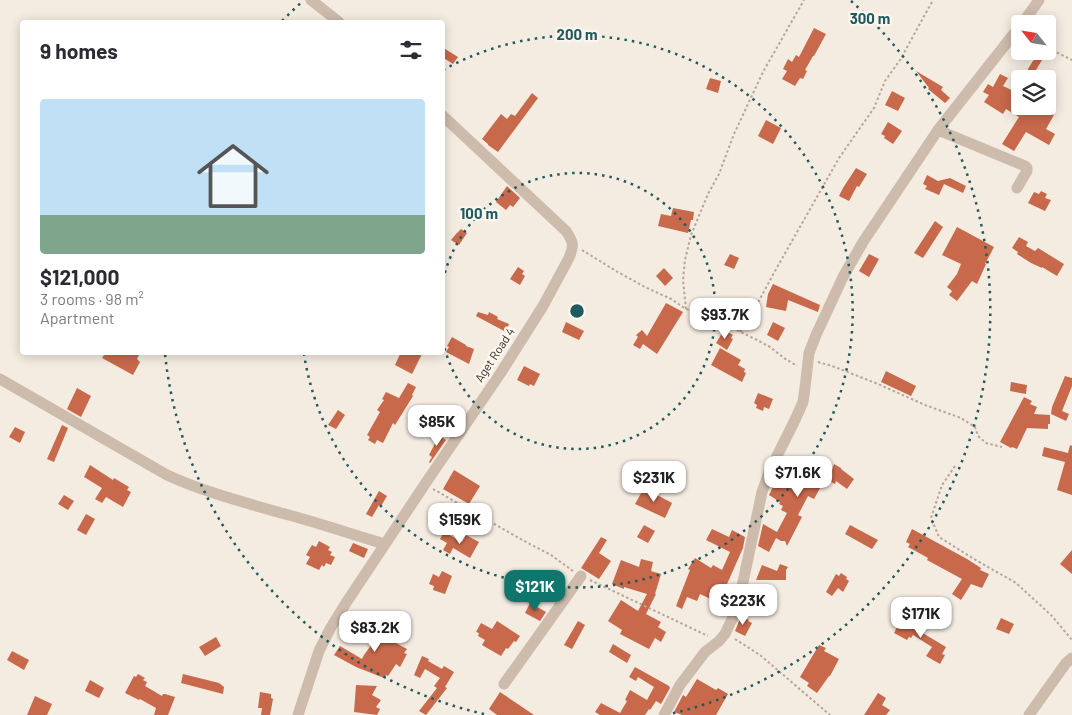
<!DOCTYPE html>
<meta charset="utf-8">
<style>
body{margin:0;font-family:Barlow,sans-serif;background:#f2f2f3;color:#2b2b33;height:100vh;display:flex;flex-direction:column;font-size:19px;white-space:nowrap}
*{box-sizing:border-box;margin:0}
p{font-size:16px;color:#7c7c81}
.icon{flex:none;width:28px;height:28px;fill:none;stroke:currentColor;stroke-width:2;stroke-linecap:round;stroke-linejoin:round}
.map{position:relative;flex:1;overflow:hidden}
.details{position:absolute;left:20px;top:20px;width:425px;height:335px;display:flex;flex-direction:column;background:#fff;border-radius:5px;box-shadow:0 2px 12px #0003}
.details>*{flex:none}
.needle{width:32px;rotate:300deg}
.buttons{position:absolute;left:1011px;top:15px;display:grid;gap:10px}
.buttons a{display:grid;place-items:center;width:45px;height:45px;border-radius:5px;background:#fff;box-shadow:0 2px 12px #0003;font-size:25px}
.price{position:absolute;translate:-50% -42px;padding:0 11px;border-radius:10px;background:#fff;color:#222;font-size:16px;line-height:32px;filter:drop-shadow(0 1px 2px #0008)}
.price::after{content:'';position:absolute;left:50%;top:30px;width:15px;height:11px;margin-left:-8px;background:inherit;clip-path:polygon(0 0,100% 0,50% 100%)}
.price.active{background:#0f766e;color:#fff}
ul{padding:0;list-style:none}
li{display:grid;align-content:center;gap:10px;height:265px;padding:0 20px}
li+li{border-top:1px solid #e1e1e2}
li span{display:grid;place-items:center;height:155px;border-radius:5px;color:#555}
li>.icon{margin-inline-start:auto}
span .icon{width:90px;height:90px;fill:#fffc;stroke-width:1}
li b{font-size:21px}
h2{display:flex;justify-content:space-between;align-items:center;height:60px;padding:0 20px;font-size:21px}
.map>svg:first-child{display:block}
.building{fill:#c8694b}
.lines{fill:none;stroke-linecap:round;stroke-linejoin:round}
.path{stroke:#b9a596;stroke-width:2;stroke-dasharray:2.5 2.5;stroke-linecap:butt}
.minor{stroke:#cdbbac;stroke-width:11}
.ring{fill:none;stroke:#1f5a5e;stroke-width:2.5;stroke-dasharray:2.5 5}
.labels{text-anchor:middle;stroke-width:5;stroke-linejoin:round;paint-order:stroke}
.street-label{font-size:12px;fill:#3b302b;stroke:#fbf5ee}
.centre{fill:#1f5a5e;stroke:#fbf5ee;stroke-width:2.5}
.ring-label{font-size:15px;text-anchor:middle;font-weight:bold;fill:#1f5a5e;stroke:#fbf5ee;stroke-width:5;stroke-linejoin:round;paint-order:stroke}
</style>
<div class="map">
<svg width="1072" height="715" viewBox="0 0 1072 715">
<rect width="100%" height="100%" fill="#f4ebe1"/>
<g class="building">
<polygon points="814,28 826,34 814,56 813,56 805,70 807,71 803,79 800,78 795,86 782,79 787,71 783,69 788,59 792,62 796,55 799,57"/>
<polygon points="442,47 458,57 453,64 442,57"/>
<polygon points="1036,56 1042,60 1033,75 1028,72 1028,69"/>
<polygon points="916,71 943,87 941,90 950,98 945,103 928,89 929,88"/>
<polygon points="1000,74 1008,78 1003,86 1020,94 1020,106 1039,106 1054,115 1046,129 1055,134 1049,145 1026,132 1014,151 1002,144 1019,117 1006,109 1003,114 984,102 989,95 983,92 988,84 993,87"/>
<polygon points="710,78 721,81 718,93 706,89"/>
<polygon points="892,91 905,98 898,111 885,105"/>
<polygon points="532,93 538,98 498,152 488,145 488,144 482,139 501,114 507,119 511,114 515,116"/>
<polygon points="766,120 781,128 773,144 758,136"/>
<polygon points="888,122 902,131 893,144 884,138 885,136 881,134"/>
<polygon points="856,168 867,174 859,187 857,186 849,201 839,196 843,188"/>
<polygon points="927,175 938,181 950,178 966,186 963,193 944,184 939,195 925,189 927,186 923,184"/>
<polygon points="507,186 520,198 513,207 510,205 506,210 496,202"/>
<polygon points="1041,191 1047,194 1045,198 1051,200 1045,211 1028,203 1034,192 1039,194"/>
<polygon points="673,208 694,212 693,220 691,220 688,233 658,226 661,214 671,216"/>
<polygon points="935,221 943,227 923,258 914,253"/>
<polygon points="957,227 994,247 985,264 986,264 977,284 972,281 957,301 949,295 952,291 947,287 957,274 961,264 942,255"/>
<polygon points="461,229 467,233 459,245 451,240 456,234"/>
<polygon points="1019,237 1028,242 1026,246 1035,251 1038,248 1064,264 1057,276 1042,267 1042,268 1031,263 1017,254 1018,252 1012,248"/>
<polygon points="730,254 739,258 734,269 724,265"/>
<polygon points="869,254 879,259 869,277 859,271"/>
<polygon points="518,267 524,271 522,274 525,276 520,285 510,279"/>
<polygon points="664,268 673,278 665,286 656,276"/>
<polygon points="773,284 820,305 818,312 788,300 786,311 766,307 768,294"/>
<polygon points="666,303 683,312 657,354 643,344 640,349 633,345 638,337 636,335 642,330 647,336"/>
<polygon points="478,312 488,315 489,312 498,317 497,319 509,324 506,332 476,316"/>
<polygon points="566,322 584,331 579,340 562,332"/>
<polygon points="773,322 785,328 778,341 767,335"/>
<polygon points="724,330 733,335 731,338 733,339 727,350 716,343"/>
<polygon points="452,337 466,345 466,346 474,349 469,364 446,352 449,347 447,346"/>
<polygon points="720,348 741,360 738,365 745,369 744,372 746,373 742,382 711,365"/>
<polygon points="106,352 135,352 139,355 137,359 140,362 133,375 102,358"/>
<polygon points="401,352 423,352 412,374 395,365"/>
<polygon points="524,366 540,374 534,386 530,384 529,386 517,380"/>
<polygon points="886,371 916,386 911,396 881,382"/>
<polygon points="1065,376 1072,378 1072,386 1062,411 1069,414 1066,421 1051,414 1052,407"/>
<polygon points="1011,382 1027,385 1026,394 1010,391"/>
<polygon points="408,383 416,387 412,395 413,396 395,425 393,423 383,443 377,440 375,444 368,440 370,437 367,435 380,412 377,410 384,400 382,399 386,392 399,398"/>
<polygon points="77,388 91,396 81,417 67,409"/>
<polygon points="758,393 773,399 769,409 764,407 763,411 756,408 757,405 754,403"/>
<polygon points="1024,397 1032,401 1030,404 1037,407 1034,414 1050,415 1050,424 1048,424 1048,429 1027,428 1017,449 1012,447 1011,448 1000,442"/>
<polygon points="338,410 345,415 336,429 328,425"/>
<polygon points="62,425 68,428 54,462 47,459"/>
<polygon points="15,427 25,432 20,443 9,437"/>
<polygon points="439,436 446,440 430,463 429,462 432,457 429,455"/>
<polygon points="1070,445 1072,446 1072,495 1057,490 1065,462 1042,456 1044,447 1068,453"/>
<polygon points="817,462 832,470 834,464 841,468 841,469 854,479 847,489 836,481 835,484 825,479 814,499 808,496 798,515 802,517 787,546 785,541 781,541 776,538 769,552 758,546 763,524 777,532 787,513 781,510 783,506 779,504 780,502 769,495 777,479 775,478 782,464 807,477 813,465 815,466"/>
<polygon points="90,465 113,480 114,478 129,487 127,490 131,492 123,507 106,497 102,503 95,499 102,488 84,477"/>
<polygon points="454,470 480,486 469,504 443,489"/>
<polygon points="644,488 672,503 665,518 635,504"/>
<polygon points="379,491 387,496 381,506 379,505 372,517 366,514"/>
<polygon points="64,495 74,501 68,510 58,504"/>
<polygon points="86,514 95,519 86,535 77,530"/>
<polygon points="644,525 655,531 648,543 637,537"/>
<polygon points="850,525 878,540 872,549 845,534"/>
<polygon points="712,529 729,537 732,530 745,537 743,548 727,584 729,585 719,603 700,594 697,601 687,597 682,609 676,606 690,570 688,569 695,558 711,568 713,565 722,570 730,552 706,540"/>
<polygon points="912,529 967,559 981,568 980,570 989,574 982,588 971,584 961,600 952,594 962,579 927,560 928,558 921,554 908,547 910,544 906,542"/>
<polygon points="444,532 462,542 466,535 479,542 470,558 453,548 450,554 443,550 447,543 440,539"/>
<polygon points="601,537 607,540 599,553 611,561 599,579 581,568"/>
<polygon points="319,541 330,547 328,550 332,552 330,555 335,557 331,565 326,563 324,567 322,565 319,570 306,564 310,557 306,555 312,545 316,547"/>
<polygon points="353,543 368,549 364,558 349,551"/>
<polygon points="1072,550 1072,574 1060,564"/>
<polygon points="641,559 653,562 651,571 661,574 655,594 656,594 646,614 661,622 658,627 666,632 661,642 655,638 649,649 620,634 622,630 608,621 621,600 638,611 647,594 624,587 624,589 612,584 621,560 639,567"/>
<polygon points="780,564 788,567 786,570 786,580 756,580 762,565 777,571"/>
<polygon points="442,571 452,576 445,594 433,590 434,586 429,584 433,574 439,577"/>
<polygon points="841,573 847,577 846,579 849,581 843,592 838,588 832,596 826,592 836,574 839,576"/>
<polygon points="528,575 540,581 540,585 543,587 537,599 521,591"/>
<polygon points="530,603 546,612 540,621 525,613"/>
<polygon points="741,616 749,620 748,621 752,623 745,636 735,631"/>
<polygon points="907,616 914,620 912,624 917,627 916,629 946,647 942,654 945,655 940,664 926,656 932,647 913,635 911,638 909,637 907,640 894,633 901,619 905,621"/>
<polygon points="353,617 373,629 394,643 394,642 407,649 404,653 407,654 400,667 396,664 388,676 386,675 384,678 356,667 334,655 340,646 362,659 364,655 372,644 367,641 370,636 349,624"/>
<polygon points="1001,618 1014,624 1009,634 996,629"/>
<polygon points="497,621 520,636 516,642 514,641 508,649 506,648 501,656 482,645 485,640 478,636 479,633 476,632 481,623 492,629"/>
<polygon points="578,621 585,625 572,649 564,645"/>
<polygon points="216,637 221,646 205,656 199,647"/>
<polygon points="613,644 631,655 627,663 609,652"/>
<polygon points="819,645 826,648 824,651 839,659 830,676 829,676 817,693 807,686 809,683 800,677"/>
<polygon points="12,651 29,660 24,670 7,660"/>
<polygon points="422,656 429,659 428,661 442,669 444,666 454,672 445,687 447,688 426,715 419,711 437,688 434,686 440,678 425,669 420,678 414,675"/>
<polygon points="635,667 669,686 670,688 661,704 656,701 650,710 649,709 645,715 600,715 595,712 601,703 620,713 627,701 625,700 630,690 647,700 654,687 638,677 636,681 629,677"/>
<polygon points="138,674 145,678 143,680 147,682 145,686 162,696 163,694 165,694 175,697 168,715 154,715 156,708 140,699 139,700 125,693 134,676 136,677"/>
<polygon points="183,674 219,683 224,687 223,694 181,683"/>
<polygon points="697,679 716,690 718,688 728,694 716,715 682,715 674,712 683,695 686,697"/>
<polygon points="90,680 104,688 99,698 85,691"/>
<polygon points="356,685 377,686 372,695 381,700 376,707 380,709 377,715 354,712"/>
<polygon points="260,692 271,694 271,698 273,699 270,715 261,715 262,708 258,708"/>
<polygon points="500,692 534,715 497,715 489,709"/>
<polygon points="878,693 886,698 882,705 890,710 886,715 864,715"/>
<polygon points="35,696 52,704 47,715 27,715"/>
</g>
<g class="lines">
<g class="path">
<polyline points="1048,48 1072,60"/>
<polyline points="582,250 616,271 645,287 671,299 686,309 710,317 757,340 770,347 784,358 797,366"/>
<polyline points="686,309 683,280 685,260 691,235 708,194 719,174 734,134 763,72 804,0"/>
<polyline points="740,332 748,321 775,271 839,158 874,108 885,81 900,60 933,0"/>
<polyline points="818,362 835,367 878,384 925,405 961,418 975,427 978,436 986,443 1002,447"/>
<polyline points="955,466 942,485 931,518 939,537 974,559 1016,583 1052,616 1072,640"/>
<polyline points="433,489 526,542 551,555 573,571"/>
<polyline points="590,580 708,636"/>
<polyline points="735,639 760,655 830,715"/>
</g>
<g class="minor">
<polyline points="311,0 339,22"/>
<polyline points="1022,24 1039,0"/>
<polyline points="938,130 1025,166 1027,168 1027,171 1017,188"/>
<path d="M0,379L167,475C204,492 243,502 281,513C316,522 351,534 385,544"/>
<polyline points="504,684 581,576"/>
<path d="M298,715L319,651L330,629L344,606L425,484L502,371L543,306L569,258C574,245 574,243 566,231L442,115"/>
<polyline points="664,715 680,685 705,652 719,641 725,634 732,619 739,601 762,492 770,470 795,420 803,402 805,388 809,353 816,335 843,277 863,242 938,130 1020,26"/>
<polyline points="1029,715 1066,663 1072,658"/>
</g>
</g>
<g class="ring">
<path d="M443 280A138 138 0 1 1 443 342"/>
<path d="M443 70A276 276 0 1 1 304 354"/>
<path d="M484 714A414 414 0 0 1 165 354M282 21A414 414 0 0 1 303 1M851 1A414 414 0 0 1 670 714"/>
</g>
<g class="labels">
<g class="street-label">
<text transform="translate(495 355) rotate(-57)" y="4">Aget Road 4</text>
</g>
</g>
<circle cx="577" cy="311" r="8" class="centre"/>
<g class="ring-label">
<text x="870" y="24">300 m</text>
<text x="577" y="40">200 m</text>
<text x="479" y="219">100 m</text>
</g>
</svg>
<div class="buttons">
<a><svg class="needle" viewBox="-14 -14 28 28"><path d="M0-13l5 13h-10z" fill="#e53935"/><path d="M0 13l5-13h-10z" fill="#7c7c81"/></svg></a>
<a><svg class="icon" aria-label="layers" viewBox="0 0 24 24"><path d="M12 4l9 5-9 5-9-5zM3 14l9 5 9-5"/></svg></a>
</div>
<b class="price" style="left:725px;top:340px">$93.7K</b>
<b class="price" style="left:437px;top:447px">$85K</b>
<b class="price" style="left:798px;top:498px">$71.6K</b>
<b class="price" style="left:654px;top:503px">$231K</b>
<b class="price" style="left:460px;top:545px">$159K</b>
<b class="price active" style="left:535px;top:612px">$121K</b>
<b class="price" style="left:743px;top:626px">$223K</b>
<b class="price" style="left:921px;top:639px">$171K</b>
<b class="price" style="left:375px;top:653px">$83.2K</b>
<section class="details">
<h2>9 homes<svg class="icon" aria-label="filters" viewBox="0 0 24 24"><path d="M4 7h16M4 17h16"/><circle cx="9" cy="7" r="2"/><circle cx="15" cy="17" r="2"/></svg></h2>
<ul>
<li><span style="background:linear-gradient(#bfe0f5 75%,#7fa58c 0)"><svg class="icon" aria-label="home" viewBox="0 0 24 24"><path d="M3 11l9-7 9 7M6 9v11h12V9"/></svg></span><div><b>$121,000</b><p>3 rooms · 98 m²</p><p>Apartment</p></div></li>
</ul>
</section>
</div>
